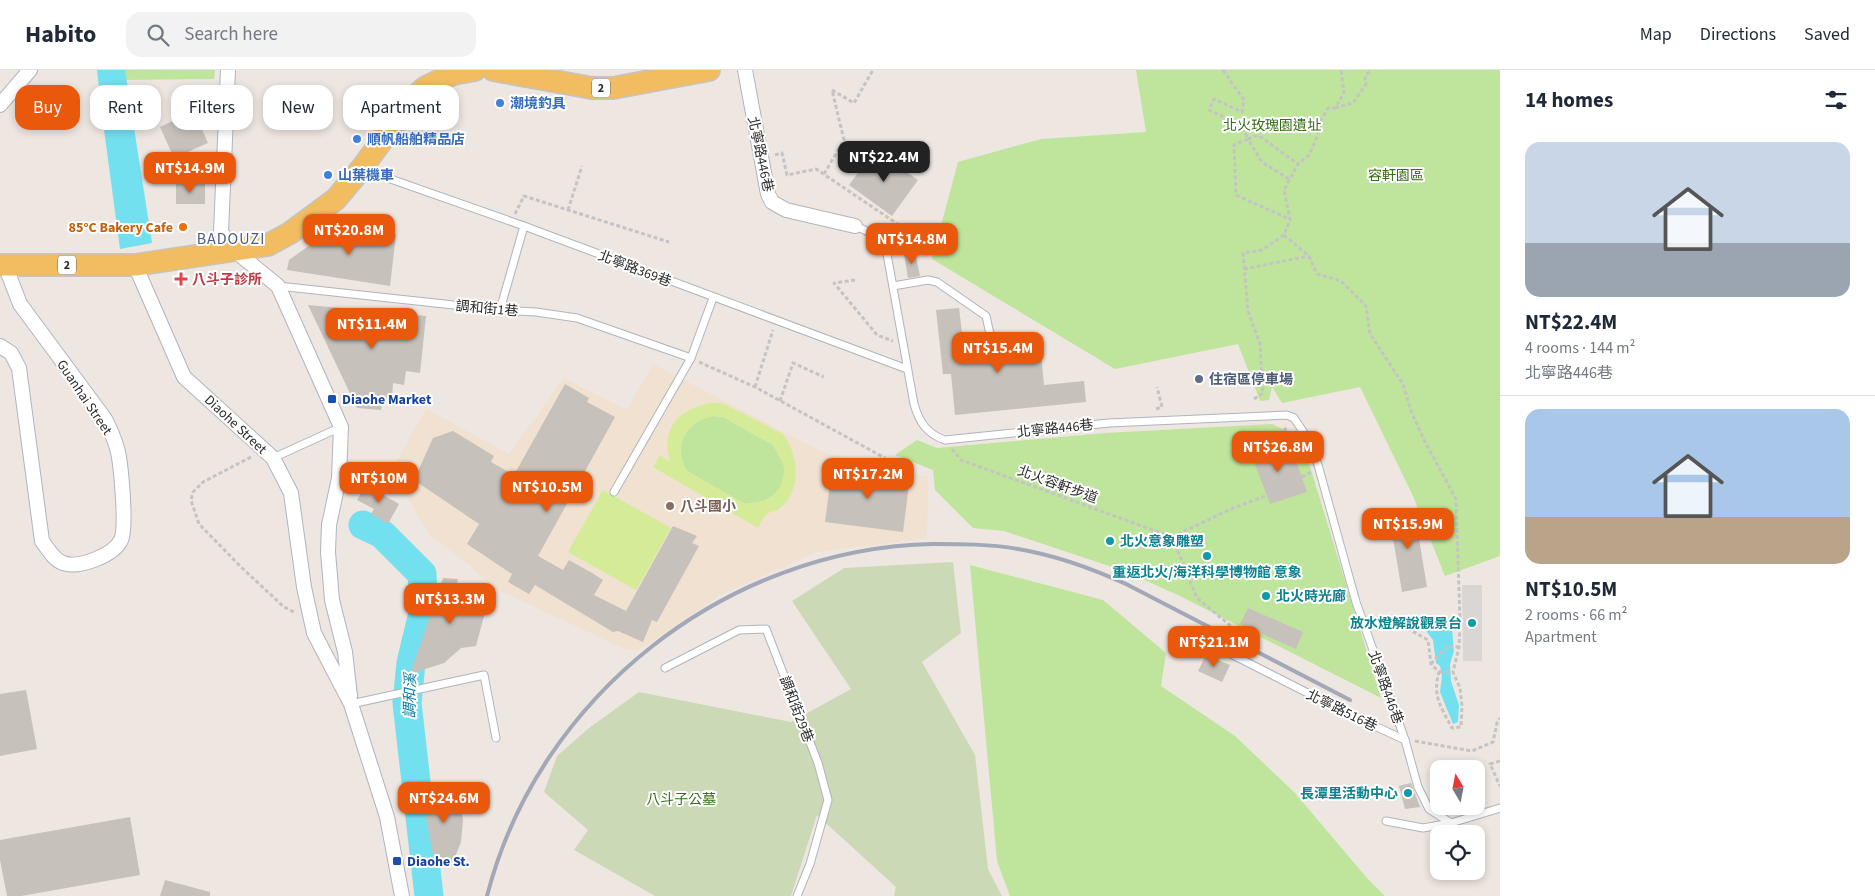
<!DOCTYPE html>
<meta charset="utf-8">
<style>
body{margin:0;font-family:"Source Sans 3","Noto Sans TC",sans-serif;background:#f2f2f3;color:#1f2937;height:100vh;display:flex;flex-direction:column;font-size:19px;white-space:nowrap}
*{box-sizing:border-box;margin:0}
p{font-size:16px;color:#747a83}
.icon{flex:none;width:28px;height:28px;fill:none;stroke:currentColor;stroke-width:2;stroke-linecap:round;stroke-linejoin:round}
.map{position:relative;flex:1;overflow:hidden}
.details{display:flex;flex-direction:column;background:#fff;width:375px}
.details>*{flex:none}
.hud{position:absolute;left:15px;top:15px;width:475px;height:45px;display:flex;gap:10px}
.needle{width:32px;rotate:350deg}
.fabs{position:absolute;left:1430px;top:690px;display:grid;gap:10px}
.fabs a{display:grid;place-items:center;width:55px;height:55px;border-radius:10px;background:#fff;box-shadow:0 2px 8px #0003;font-size:25px}
.price{position:absolute;translate:-50% -42px;padding:0 11px;border-radius:10px;background:#ea580c;color:#fff;font-size:16px;line-height:32px;filter:drop-shadow(0 1px 2px #0008)}
.price::after{content:'';position:absolute;left:50%;top:30px;width:15px;height:11px;margin-left:-8px;background:inherit;clip-path:polygon(0 0,100% 0,50% 100%)}
.price.current{background:#222;color:#fff}
ul{padding:0;list-style:none}
li{display:grid;align-content:center;gap:10px;height:265px;padding:0 25px}
li+li{border-top:1px solid #e0e1e3}
li span{display:grid;place-items:center;height:155px;border-radius:15px;color:#555}
li>.icon{margin-inline-start:auto}
span .icon{width:90px;height:90px;fill:#fffc;stroke-width:1}
li b{font-size:21px}
h2{display:flex;justify-content:space-between;align-items:center;height:60px;padding:0 25px;font-size:21px}
.tag{padding:0 18px;border-radius:15px;background:#fff;box-shadow:0 2px 8px #0003;font-size:18px;line-height:45px}
.tag.current{background:#ea580c;color:#fff}
header{display:flex;align-items:center;gap:30px;box-sizing:border-box;height:70px;padding:0 25px;background:#fff;border-bottom:1px solid #e0e1e3}
header strong{font-size:24px}
nav{display:flex;gap:28px;margin-inline-start:auto;font-size:18px}
.search{width:350px;height:45px;background:#f2f2f3;display:flex;align-items:center;gap:12px;box-sizing:border-box;padding:0 18px;border-radius:15px;color:#747a83;font-size:19px}
main{display:flex;flex:1;min-height:0}
.map>svg:first-child{display:block}
.education{fill:#f0e1d0}
.green{fill:#bfe59c}
.cemetery{fill:#ccd9b7}
.pitch{fill:#d4ec98;fill-rule:evenodd}
.plaza{fill:#dad6d3}
.water{fill:#73e0f0}
.lines{fill:none;stroke-linecap:round;stroke-linejoin:round}
.river{stroke:#73e0f0;stroke-width:29}
.building{fill:#c7c1bb}
.service-casing{stroke:#b0b4bd;stroke-width:9}
.minor-casing{stroke:#b0b4bd;stroke-width:16}
.primary-casing{stroke:#c4c4c4;stroke-width:24}
.path{stroke:#c4c4c4;stroke-width:3;stroke-dasharray:4 2.5;stroke-linecap:butt}
.service{stroke:#fff;stroke-width:7}
.minor{stroke:#fff;stroke-width:14}
.primary{stroke:#f2bd61;stroke-width:21}
.rail{stroke:#a2a8b7;stroke-width:4}
.shop-dot{fill:#3f7fe0;stroke:#fff;stroke-width:2}
.food-dot{fill:#e8710a;stroke:#fff;stroke-width:2}
.health-dot{fill:#e0444e;stroke:#fff;stroke-width:2}
.service-dot{fill:#5c6f8a;stroke:#fff;stroke-width:2}
.transit-dot{fill:#1a4fb4;stroke:#fff;stroke-width:2}
.education-dot{fill:#8d6e63;stroke:#fff;stroke-width:2}
.culture-dot{fill:#0f9aa8;stroke:#fff;stroke-width:2}
.labels{text-anchor:middle;stroke-width:4;stroke-linejoin:round;paint-order:stroke}
.shield{fill:#fff;stroke:#6c6c6c;stroke-width:1}
.shield-label{font-size:12px;font-weight:bold;fill:#2d2d2d}
.shop-label{font-size:14px;font-weight:bold;fill:#366cbe;stroke:#fff;text-anchor:start}
.park-label{font-size:14px;fill:#376d1a;stroke:#fff}
.street-label{font-size:14px;fill:#2d2d2d;stroke:#fff}
.food-label{font-size:14px;font-weight:bold;fill:#c56008;stroke:#fff;text-anchor:end}
.health-label{font-size:14px;font-weight:bold;fill:#be3a42;stroke:#fff;text-anchor:start}
.service-label{font-size:14px;font-weight:bold;fill:#4e5e75;stroke:#fff;text-anchor:start}
.transit-label{font-size:14px;font-weight:bold;fill:#164399;stroke:#fff;text-anchor:start}
.education-label{font-size:14px;font-weight:bold;fill:#785e54;stroke:#fff;text-anchor:start}
.culture-label{font-size:14px;font-weight:bold;fill:#0d838f;stroke:#fff;text-anchor:start}
.water-label{font-size:15px;font-style:italic;fill:#0c7c9b;stroke:#fff}
.quarter-label{font-size:16px;letter-spacing:1px;fill:#4c5c7f;stroke:#fff}
</style>
<header>
<strong>Habito</strong>
<div class="search"><svg class="icon" aria-label="search" viewBox="0 0 24 24"><circle cx="10" cy="10" r="6"/><path d="M15 15l6 6"/></svg>Search here</div>
<nav><a>Map</a><a>Directions</a><a>Saved</a></nav>
</header>
<main>
<div class="map">
<svg width="1500" height="826" viewBox="0 0 1500 826">
<rect width="100%" height="100%" fill="#eee6e0"/>
<polygon class="education" points="653,294 824,383 928,407 927,468 817,482 720,525 644,577 635,581 625,579 492,517 468,494 429,464 391,401 426,339 509,384 564,308 627,340"/>
<g class="green">
<polygon points="119,0 215,0 214,9 119,10"/>
<polygon points="1136,0 1500,0 1500,486 1445,506 1413,426 1360,317 1282,333 1272,317 1269,330 1260,331 1238,274 1115,299 932,189 958,92 1041,69 1146,62"/>
<path d="M712,346L723,347L773,375L783,393L785,400L781,416L775,424L764,431L745,434L687,401C672,375 685,353 712,346Z"/>
<polygon points="1272,354 1294,364 1307,387 1381,628 1180,526 1127,502 1004,461 973,458 935,420 933,400 895,385 917,370 937,378 1105,363"/>
<polygon points="970,495 1103,530 1166,583 1161,616 1235,666 1295,723 1366,807 1385,826 1010,826 997,791"/>
</g>
<polygon class="cemetery" points="953,492 961,563 922,592 975,685 988,799 1002,826 894,826 896,817 817,745 791,826 655,826 574,780 588,760 544,722 557,686 589,658 639,622 791,652 851,619 792,531 844,498"/>
<g class="pitch">
<path d="M711,333H722L783,364C799,386 802,419 780,438C776,442 769,441 766,445C763,448 760,454 758,458L653,397L660,385L670,392C660,358 679,339 711,333ZM712,346L723,347L773,375L783,393L785,400L781,416L775,424L764,431L745,434L687,401C672,375 685,353 712,346Z"/>
<polygon points="603,420 671,458 636,520 568,482"/>
</g>
<polygon class="plaza" points="1462,515 1482,515 1482,591 1463,591"/>
<g class="water">
<polygon points="97,0 125,0 152,173 120,179 103,52"/>
<path d="M1443,547L1451,548L1454,581L1450,594L1451,611L1459,635L1458,652L1453,654L1440,622L1442,606L1440,596L1436,593L1433,570L1426,561C1429,551 1434,549 1443,547Z"/>
</g>
<g class="lines">
<polyline class="river" points="363,455 382,464 422,504 424,539 411,593 407,633 429,826"/>
</g>
<g class="building">
<polygon points="194,41 208,73 174,88 160,57"/>
<polygon points="875,80 918,110 892,146 849,115"/>
<rect x="176" y="113" width="29" height="21"/>
<polygon points="338,155 396,164 390,216 287,200 289,190"/>
<polygon points="915,182 920,206 908,208 904,184"/>
<polygon points="308,235 426,246 420,303 406,301 404,315 393,313 392,328 383,328 381,340 357,338"/>
<polygon points="959,238 964,280 1040,273 1044,315 1084,311 1086,332 955,345 951,304 943,304 936,240"/>
<polygon points="565,314 589,328 587,332 615,347 538,486 563,500 569,490 592,503 603,510 594,525 626,541 673,456 697,466 692,473 699,476 657,552 652,550 643,572 618,561 613,562 535,515 529,524 508,512 512,504 467,474 479,454 414,410 433,368 453,361 494,386 491,392 514,405"/>
<polygon points="1247,373 1294,385 1307,422 1270,434"/>
<polygon points="832,398 910,407 903,462 825,452"/>
<polygon points="366,415 399,434 388,454 371,444 374,439 357,430"/>
<polygon points="1414,439 1427,517 1402,522 1389,444"/>
<polygon points="443,508 458,509 457,514 467,517 474,528 487,535 476,576 461,578 444,593 410,604"/>
<polygon points="1248,538 1303,562 1296,579 1240,554"/>
<polygon points="1206,585 1230,595 1222,612 1198,601"/>
<polygon points="26,620 37,679 0,686 0,624"/>
<polygon points="1411,713 1420,737 1405,739 1399,716"/>
<polygon points="457,718 463,750 461,772 453,792 435,796 422,725"/>
<polygon points="130,747 140,805 21,826 7,826 0,790 0,770"/>
<polygon points="165,810 210,822 210,826 160,826"/>
</g>
<g class="lines">
<defs>
<g id="service">
<polyline points="365,100 524,156 907,299"/>
<path d="M855,156C871,162 880,168 887,184L914,334C919,352 927,364 945,370L1109,353L1287,345L1294,348L1308,369L1318,395L1356,532L1405,670"/>
<polyline points="278,216 500,240 536,242 577,248 691,288"/>
<polyline points="893,216 928,210 937,212 986,246 992,273"/>
<polyline points="500,240 524,156"/>
<polyline points="273,388 341,357"/>
<polyline points="614,422 691,288 713,228"/>
<polyline points="1217,577 1351,645 1405,670 1418,717 1429,739 1451,753"/>
<polyline points="665,598 739,560 766,559 818,693 828,730 810,794 797,826"/>
<polyline points="351,634 484,605 496,668"/>
<polyline points="1386,751 1423,758 1451,753 1500,738"/>
</g>
<g id="minor">
<polyline points="228,0 221,162 234,180 278,216 341,357 339,408 329,455 328,482 332,530 345,582 350,626"/>
<polyline points="745,0 768,124 772,132 786,140 855,156"/>
<polyline points="0,35 30,0"/>
<polyline points="135,195 184,307 273,388 291,423 304,517 314,563 351,634 387,747 402,826"/>
<path d="M0,276L11,283L19,298L42,471C48,479 54,490 63,493C79,499 114,485 121,470C127,458 121,392 117,378C114,368 110,359 105,349L20,234L5,195"/>
</g>
<g id="primary">
<polyline points="493,0 592,18 613,18 709,0"/>
<polyline points="0,195 135,195 268,175 290,163 336,129 362,98 413,28 426,17 453,4 475,0"/>
</g>
</defs>
<use href="#service" class="service-casing"/>
<use href="#minor" class="minor-casing"/>
<use href="#primary" class="primary-casing"/>
<g class="path">
<polyline points="1223,0 1244,30 1242,42 1214,29 1209,40 1241,55 1248,69 1234,75 1236,125 1289,149"/>
<polyline points="832,20 854,33 873,0"/>
<polyline points="1335,38 1353,33 1366,14 1365,6 1371,0"/>
<polyline points="775,85 782,83 787,105 816,99 908,161 894,176"/>
<polyline points="824,104 844,70 832,20"/>
<polyline points="1289,109 1262,92 1248,69 1258,65 1298,94"/>
<polyline points="568,140 582,96"/>
<polyline points="515,144 524,126 669,172"/>
<path d="M1284,165L1309,186L1317,204L1341,211L1366,236L1370,264L1403,314L1411,341L1423,368L1456,429L1460,551L1459,577L1453,602L1460,618L1462,636L1461,657L1452,658C1441,637 1432,626 1439,602L1431,594L1428,570L1398,553"/>
<polyline points="1244,199 1309,186"/>
<polyline points="855,210 834,213 877,265 893,271"/>
<polyline points="699,292 755,317 885,388"/>
<polyline points="755,317 773,260"/>
<polyline points="1254,329 1263,323 1260,274 1248,241 1243,183 1262,180 1284,165 1290,150 1284,120 1298,94 1309,85 1317,67 1321,50 1328,38 1335,38 1344,23 1341,0"/>
<polyline points="780,331 793,293 824,307"/>
<polyline points="1156,339 1162,337 1157,317"/>
<polyline points="952,379 961,390 1172,467 1197,528 1231,556"/>
<polyline points="251,387 203,412 193,422 191,430 199,454 242,498 284,537 296,543"/>
<polyline points="1268,424 1282,383 1286,355"/>
<polyline points="1172,467 1231,439 1268,425 1311,402"/>
<polyline points="1431,594 1447,576 1459,577"/>
<polyline points="1439,602 1453,602"/>
<polyline points="1415,671 1472,681 1493,672 1497,653 1500,648"/>
<polyline points="1500,691 1490,694 1500,716"/>
</g>
<use href="#service" class="service"/>
<use href="#minor" class="minor"/>
<use href="#primary" class="primary"/>
<path class="rail" d="M487,826C538,626 727,478 933,474C961,474 990,474 1018,479C1054,485 1093,499 1126,514L1350,630"/>
</g>
<g class="shop-dot">
<circle cx="500" cy="33" r="5"/>
<circle cx="357" cy="69" r="5"/>
<circle cx="328" cy="105" r="5"/>
</g>
<circle class="food-dot" cx="183" cy="157" r="5"/>
<path class="health-dot" d="M178.5 201.5h5v5h5v5h-5v5h-5v-5h-5v-5h5z"/>
<circle class="service-dot" cx="1199" cy="309" r="5"/>
<g class="transit-dot">
<rect x="327" y="324" width="10" height="10" rx="2.5"/>
<rect x="392" y="786" width="10" height="10" rx="2.5"/>
</g>
<circle class="education-dot" cx="670" cy="436" r="5"/>
<g class="culture-dot">
<circle cx="1110" cy="471" r="5"/>
<circle cx="1207" cy="486" r="5"/>
<circle cx="1266" cy="526" r="5"/>
<circle cx="1472" cy="553" r="5"/>
<circle cx="1408" cy="723" r="5"/>
</g>
<g class="labels">
<g class="shield">
<rect x="592" y="8.5" width="18" height="19" rx="4"/>
<rect x="58" y="185.5" width="18" height="19" rx="4"/>
</g>
<g class="shield-label">
<text x="601" y="22">2</text>
<text x="67" y="199">2</text>
</g>
<g class="shop-label">
<text x="510" y="38">潮境釣具</text>
<text x="367" y="74">順帆船舶精品店</text>
<text x="338" y="110">山葉機車</text>
</g>
<g class="park-label">
<text x="1272" y="60">北火玫瑰園遺址</text>
<text x="1396" y="110">容軒園區</text>
<text x="681" y="734">八斗子公墓</text>
</g>
<g class="street-label">
<text transform="translate(761 84) rotate(78)" y="5">北寧路446巷</text>
<text transform="translate(635 198) rotate(21)" y="5">北寧路369巷</text>
<text transform="translate(487 238) rotate(5)" y="5">調和街1巷</text>
<text transform="translate(85 327) rotate(56)" y="5">Guanhai Street</text>
<text transform="translate(236 354) rotate(43)" y="5">Diaohe Street</text>
<text transform="translate(1055 358) rotate(-6)" y="5">北寧路446巷</text>
<text transform="translate(1058 414) rotate(20)" y="5">北火容軒步道</text>
<text transform="translate(1386 617) rotate(70)" y="5">北寧路446巷</text>
<text transform="translate(797 639) rotate(69)" y="5">調和街29巷</text>
<text transform="translate(1342 640) rotate(26)" y="5">北寧路516巷</text>
</g>
<g class="food-label">
<text x="173" y="162">85°C Bakery Cafe</text>
</g>
<g class="health-label">
<text x="192" y="214">八斗子診所</text>
</g>
<g class="service-label">
<text x="1209" y="314">住宿區停車場</text>
</g>
<g class="transit-label">
<text x="342" y="334">Diaohe Market</text>
<text x="407" y="796">Diaohe St.</text>
</g>
<g class="education-label">
<text x="680" y="441">八斗國小</text>
</g>
<g class="culture-label">
<text x="1120" y="476">北火意象雕塑</text>
<text x="1207" y="507" text-anchor="middle">重返北火/海洋科學博物館 意象</text>
<text x="1276" y="531">北火時光廊</text>
<text x="1462" y="558" text-anchor="end">放水燈解說觀景台</text>
<text x="1398" y="728" text-anchor="end">長潭里活動中心</text>
</g>
<g class="water-label">
<text transform="translate(410 626) rotate(-89)" y="5">調和溪</text>
</g>
<g class="quarter-label">
<text x="231" y="174">BADOUZI</text>
</g>
</g>
</svg>
<div class="fabs">
<a><svg class="needle" viewBox="-14 -14 28 28"><path d="M0-13l5 13h-10z" fill="#e53935"/><path d="M0 13l5-13h-10z" fill="#747a83"/></svg></a>
<a><svg class="icon" aria-label="locate" viewBox="0 0 24 24"><circle cx="12" cy="12" r="6"/><path d="M12 2v4M12 18v4M2 12h4M18 12h4"/></svg></a>
</div>
<b class="price current" style="left:884px;top:113px">NT$22.4M</b>
<b class="price" style="left:190px;top:124px">NT$14.9M</b>
<b class="price" style="left:349px;top:186px">NT$20.8M</b>
<b class="price" style="left:912px;top:195px">NT$14.8M</b>
<b class="price" style="left:372px;top:280px">NT$11.4M</b>
<b class="price" style="left:998px;top:304px">NT$15.4M</b>
<b class="price" style="left:1278px;top:403px">NT$26.8M</b>
<b class="price" style="left:868px;top:430px">NT$17.2M</b>
<b class="price" style="left:379px;top:434px">NT$10M</b>
<b class="price" style="left:547px;top:443px">NT$10.5M</b>
<b class="price" style="left:1408px;top:480px">NT$15.9M</b>
<b class="price" style="left:450px;top:555px">NT$13.3M</b>
<b class="price" style="left:1214px;top:598px">NT$21.1M</b>
<b class="price" style="left:444px;top:754px">NT$24.6M</b>
<div class="hud">
<a class="tag current">Buy</a>
<a class="tag">Rent</a>
<a class="tag">Filters</a>
<a class="tag">New</a>
<a class="tag">Apartment</a>
</div>
</div>
<section class="details">
<h2>14 homes<svg class="icon" aria-label="filters" viewBox="0 0 24 24"><path d="M4 7h16M4 17h16"/><circle cx="9" cy="7" r="2"/><circle cx="15" cy="17" r="2"/></svg></h2>
<ul>
<li><span style="background:linear-gradient(#c9d6e8 65%,#9aa5b1 0)"><svg class="icon" aria-label="home" viewBox="0 0 24 24"><path d="M3 11l9-7 9 7M6 9v11h12V9"/></svg></span><div><b>NT$22.4M</b><p>4 rooms · 144 m²</p><p>北寧路446巷</p></div></li>
<li><span style="background:linear-gradient(#a9c7e8 70%,#b9a48a 0)"><svg class="icon" aria-label="home" viewBox="0 0 24 24"><path d="M3 11l9-7 9 7M6 9v11h12V9"/></svg></span><div><b>NT$10.5M</b><p>2 rooms · 66 m²</p><p>Apartment</p></div></li>
</ul>
</section>
</main>
